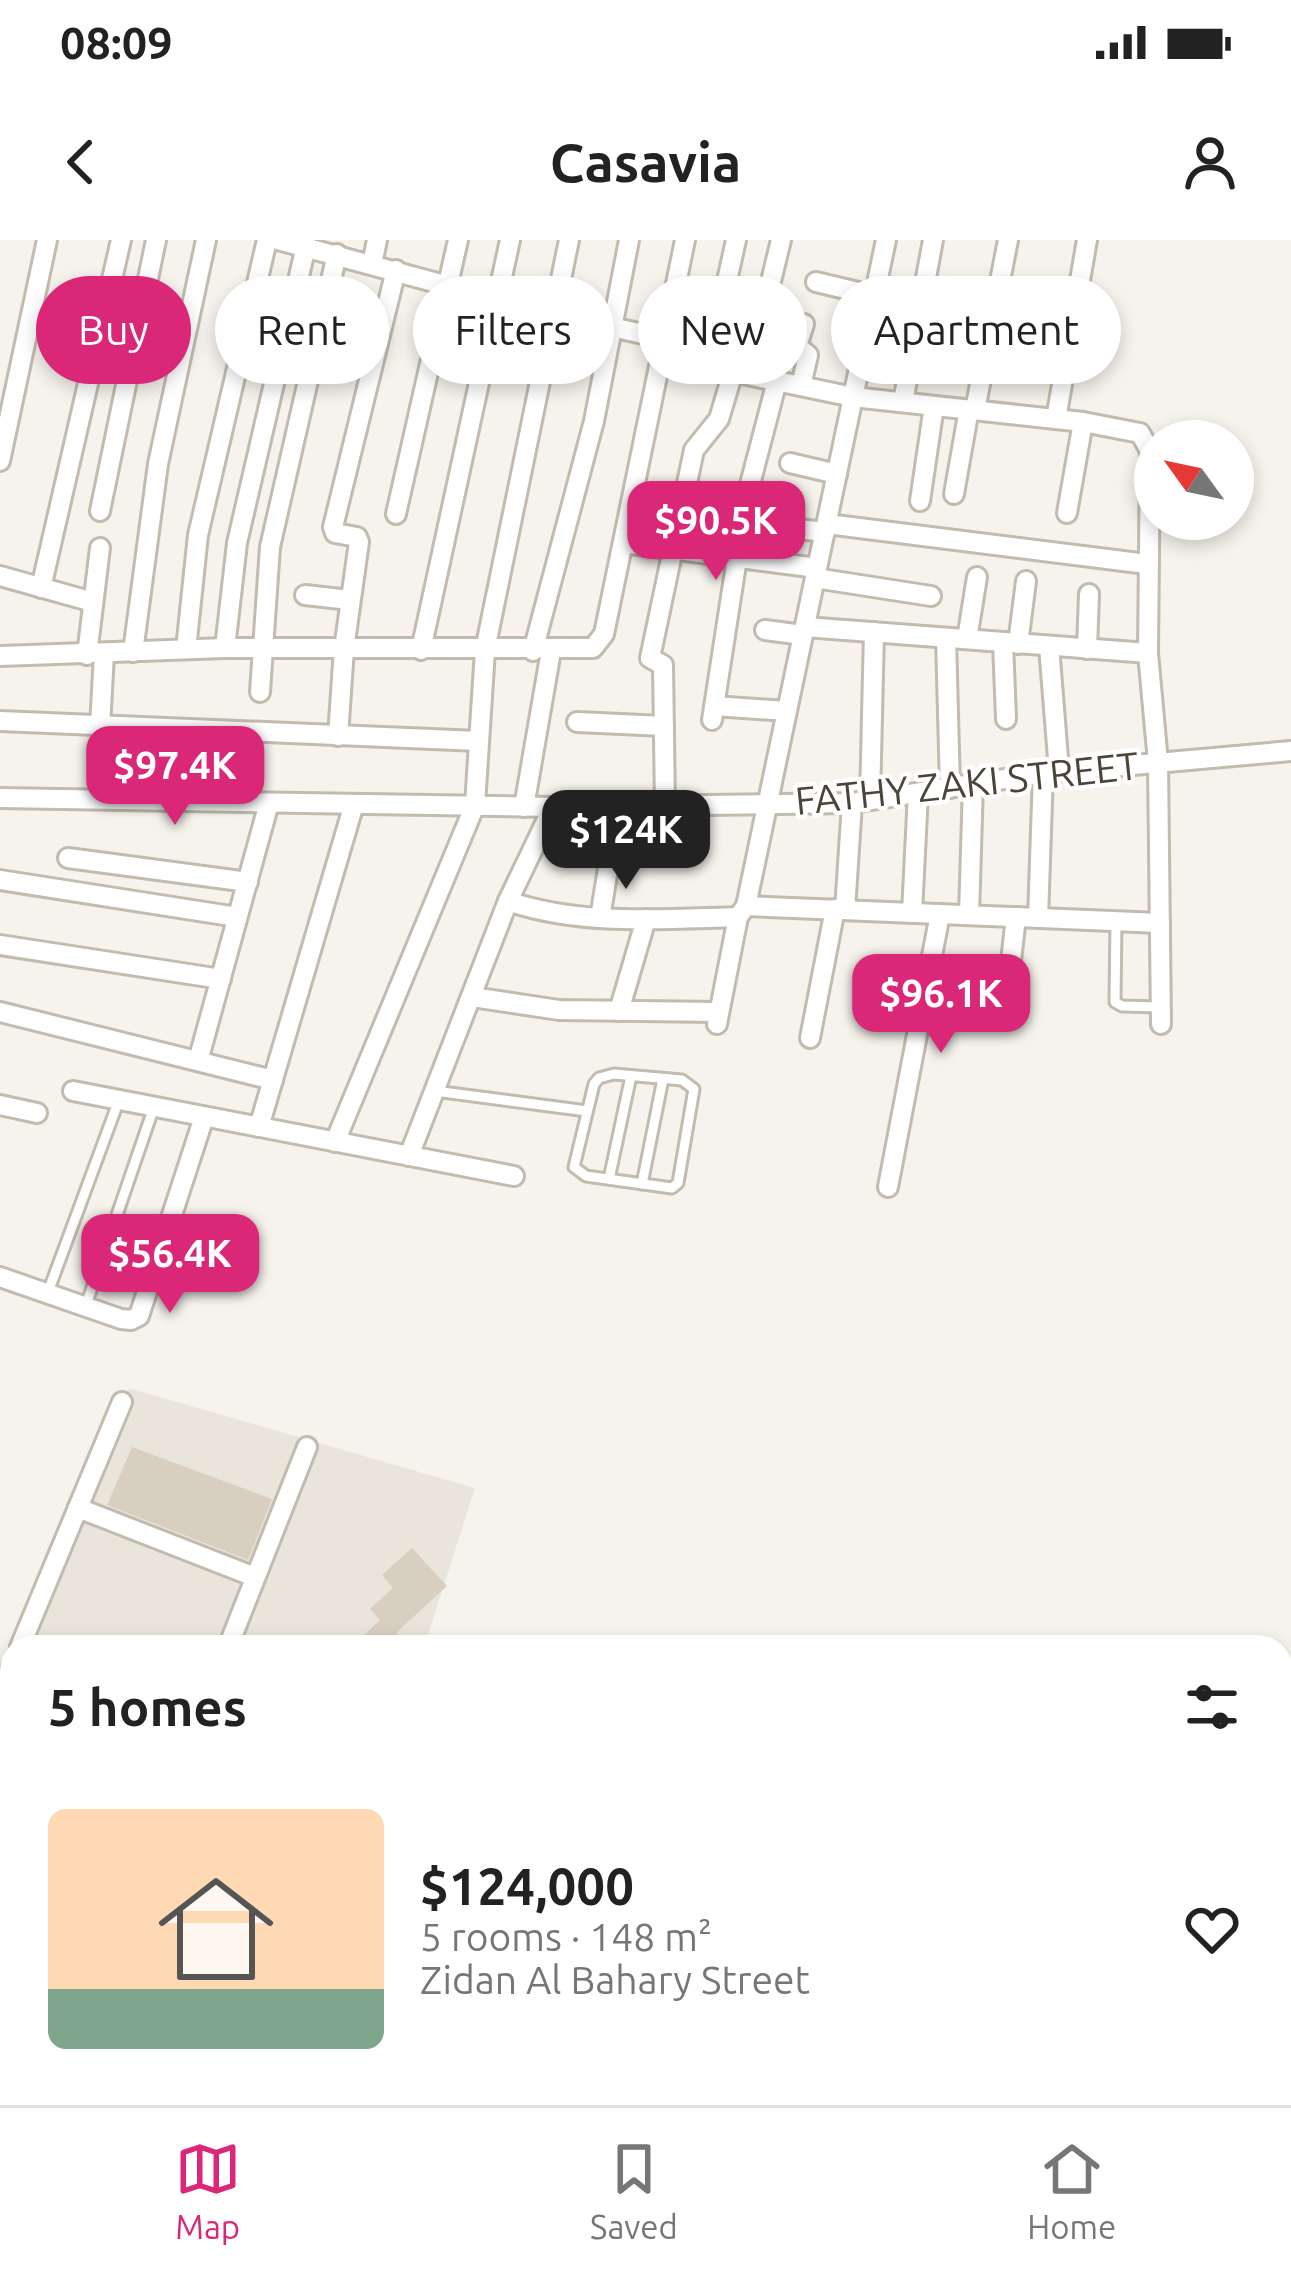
<!DOCTYPE html>
<meta charset="utf-8">
<style>
body{margin:0;font-family:Ubuntu,sans-serif;background:#f6f6f6;color:#222;height:100vh;display:flex;flex-direction:column;font-size:45px;white-space:nowrap}
*{box-sizing:border-box;margin:0}
p{font-size:39px;color:#767676}
.icon{flex:none;width:66px;height:66px;fill:none;stroke:currentColor;stroke-width:2;stroke-linecap:round;stroke-linejoin:round}
.map{position:relative;flex:1;overflow:hidden}
.panel{position:absolute;left:0px;top:1395px;width:1293px;height:471px;display:flex;flex-direction:column;background:#fff;border-radius:36px 36px 0 0;box-shadow:0 6px 18px #0003}
.panel>*{flex:none}
.top-card{position:absolute;left:36px;top:36px;width:1221px;height:108px;display:flex;gap:24px}
.needle{width:78px;rotate:303deg}
.tools{position:absolute;left:1134px;top:180px;display:grid;gap:24px}
.tools a{display:grid;place-items:center;width:120px;height:120px;border-radius:50%;background:#fff;box-shadow:0 6px 18px #0003;font-size:60px}
.price{position:absolute;translate:-50% -102px;padding:0 27px;border-radius:24px;background:#db2777;color:#fff;font-size:39px;line-height:78px;filter:drop-shadow(0 3px 6px #0008)}
.price::after{content:'';position:absolute;left:50%;top:72px;width:36px;height:27px;margin-left:-18px;background:inherit;clip-path:polygon(0 0,100% 0,50% 100%)}
.price.selected{background:#222;color:#fff}
ul{padding:0;list-style:none}
li{display:flex;align-items:center;gap:36px;height:300px;padding:0 48px}
li+li{border-top:3px solid #e0e0e0}
li span{display:grid;place-items:center;flex:none;width:336px;height:240px;border-radius:18px;color:#555}
li>.icon{margin-inline-start:auto}
span .icon{width:144px;height:144px;fill:#fffc;stroke-width:1}
li b{font-size:51px}
h2{display:flex;justify-content:space-between;align-items:center;height:144px;padding:0 48px;font-size:51px}
.pill{padding:0 42px;border-radius:54px;background:#fff;box-shadow:0 6px 18px #0003;font-size:42px;line-height:108px}
.pill.selected{background:#db2777;color:#fff}
.status{display:flex;justify-content:space-between;align-items:center;height:84px;padding:0 60px;background:#fff;direction:ltr}
.status svg{height:33px;fill:currentColor}
header{display:flex;justify-content:space-between;align-items:center;height:156px;padding:0 48px;background:#fff;font-size:54px;font-weight:700}
.tabs{display:flex;justify-content:space-around;align-items:center;height:168px;border-top:3px solid #e0e0e0;background:#fff;font-size:33px;color:#767676}
.tabs a{display:grid;justify-items:center;gap:6px}
.tabs .selected{color:#db2777}
.map>svg:first-child{display:block}
.residential{fill:#eae5da}
.water{fill:#a9d4f2}
.building{fill:#d8cfc1}
.lines{fill:none;stroke-linecap:round;stroke-linejoin:round}
.lane-casing{stroke:#c2bbae;stroke-width:15}
.street-casing{stroke:#c2bbae;stroke-width:24}
.highway-casing{stroke:#e0a43c;stroke-width:39}
.path{stroke:#c4b79f;stroke-width:3;stroke-dasharray:6 6;stroke-linecap:butt}
.lane{stroke:#fff;stroke-width:9}
.street{stroke:#fff;stroke-width:18}
.highway{stroke:#ffcf6e;stroke-width:33}
.labels{text-anchor:middle;stroke-width:9;stroke-linejoin:round;paint-order:stroke}
.street-label{font-size:39px;fill:#4b4439;stroke:#fff}
</style>
<div class="status"><b>08:09</b><svg viewBox="0 0 49 12"><path d="M0 12V9h3v3zM5 12V6h3v6zM10 12V3h3v9zM15 12V0h3v12zM26 1h20v11H26zM47 4h2v5h-2z"/></svg></div>
<header><svg class="icon" aria-label="back" viewBox="0 0 24 24"><path d="M15 5l-7 7 7 7"/></svg>Casavia<svg class="icon" aria-label="person" viewBox="0 0 24 24"><circle cx="12" cy="8" r="4"/><path d="M4 21q1-7 8-7t8 7"/></svg></header>
<div class="map">
<svg width="1291" height="1865" viewBox="0 0 1291 1865">
<rect width="100%" height="100%" fill="#f6f3ec"/>
<polygon class="residential" points="129,1148 475,1248 424,1407 12,1407 12,1541 0,1539 0,1425"/>
<polygon class="water" points="1291,1669 1291,1865 0,1865 0,1794 12,1798 12,1854 1281,1854 1281,1673"/>
<g class="building">
<polygon points="132,1207 272,1259 248,1320 107,1265"/>
<polygon points="412,1308 447,1346 396,1393 408,1407 369,1407 361,1398 380,1380 370,1369 393,1348 382,1335"/>
</g>
<g class="lines">
<defs>
<g id="lane">
<polyline points="1116,681 1115,762 1122,766 1159,767"/>
<polygon points="614,834 682,840 694,849 678,943 672,948 586,936 574,927 594,844 599,838"/>
<polyline points="435,851 587,871"/>
<polyline points="609,939 631,836"/>
<polyline points="642,944 663,839"/>
<polyline points="48,1052 119,860"/>
<polyline points="85,1068 154,867"/>
</g>
<g id="street">
<polyline points="278,0 552,74 725,112 733,132 853,157 1083,182 1140,193 1150,211 1148,413 1158,522 1161,784"/>
<polyline points="372,24 377,0"/>
<polyline points="816,42 875,56"/>
<polyline points="758,95 781,0"/>
<polyline points="712,109 736,0"/>
<polyline points="801,146 808,115 797,106 804,84"/>
<polyline points="903,162 933,0"/>
<polyline points="975,170 1008,0"/>
<polyline points="1056,179 1087,0"/>
<polyline points="0,221 47,0"/>
<polyline points="790,223 837,234"/>
<polyline points="954,254 969,169"/>
<polyline points="920,261 934,166"/>
<polyline points="100,271 156,0"/>
<polyline points="1067,273 1083,182"/>
<polyline points="396,274 458,0"/>
<polyline points="827,284 1147,324"/>
<polyline points="780,287 825,292"/>
<polyline points="623,303 817,328"/>
<polyline points="731,317 777,141"/>
<polyline points="0,336 93,362"/>
<polyline points="815,338 931,356"/>
<polyline points="41,348 121,0"/>
<polyline points="305,355 350,360"/>
<polyline points="805,387 1148,413"/>
<polyline points="765,390 803,395"/>
<polyline points="946,398 950,548"/>
<polyline points="967,399 977,337"/>
<polyline points="1003,402 1006,479"/>
<polyline points="1018,404 1026,341"/>
<polyline points="1049,406 1059,531"/>
<polyline points="225,408 237,303 306,6"/>
<polyline points="186,409 198,295 267,0"/>
<polyline points="1087,409 1089,354"/>
<polyline points="421,410 510,0"/>
<polyline points="533,411 594,181 629,0"/>
<polyline points="133,412 158,224 206,0"/>
<polyline points="87,415 100,308"/>
<polyline points="0,416 225,408 593,408 604,394 685,0"/>
<polyline points="260,452 270,307 337,14"/>
<polyline points="714,466 786,471"/>
<polyline points="712,480 737,318"/>
<polyline points="0,481 479,501"/>
<polyline points="577,482 664,486"/>
<polyline points="100,487 104,414"/>
<polyline points="338,496 344,409 359,302 357,297 335,293 333,287 396,30"/>
<polyline points="0,558 553,567 852,563 1043,533 1291,511"/>
<polyline points="870,560 874,392"/>
<polyline points="665,566 663,425 650,418 694,210 719,179 733,132"/>
<polyline points="524,567 551,411"/>
<polyline points="68,618 248,642"/>
<polyline points="0,640 237,677"/>
<path d="M508,661C581,686 662,679 738,677"/>
<polyline points="746,666 1160,683"/>
<polyline points="845,670 852,563"/>
<polyline points="912,673 918,553"/>
<polyline points="969,675 973,544"/>
<polyline points="600,678 618,567"/>
<polyline points="1038,678 1043,533"/>
<polyline points="0,705 221,739"/>
<polyline points="472,757 559,770 719,772"/>
<polyline points="619,771 646,679"/>
<polyline points="0,772 273,840"/>
<polyline points="1005,774 1016,677"/>
<polyline points="717,784 738,677 746,666 886,0"/>
<polyline points="810,798 835,669"/>
<polyline points="198,821 269,563"/>
<polyline points="73,851 514,936"/>
<polyline points="0,865 37,873"/>
<polyline points="259,887 354,564"/>
<polyline points="335,902 475,565 485,410 569,0"/>
<polyline points="409,916 508,661 553,567"/>
<polyline points="888,947 940,674"/>
<polyline points="0,1037 121,1079 131,1080 139,1076 204,877"/>
<polyline points="78,1268 255,1337"/>
<polyline points="20,1407 122,1162"/>
<polyline points="228,1407 307,1207"/>
<polyline points="0,1456 12,1427"/>
<polyline points="0,1518 12,1520"/>
</g>
<g id="highway">
<polyline points="1281,1514 1291,1513"/>
<polyline points="1281,1541 1291,1540"/>
<polyline points="0,1587 12,1589"/>
<polyline points="0,1615 12,1616"/>
</g>
</defs>
<use href="#lane" class="lane-casing"/>
<use href="#street" class="street-casing"/>
<use href="#highway" class="highway-casing"/>
<g class="path">
<polyline points="1281,1673 1291,1669"/>
<polyline points="0,1794 12,1798"/>
</g>
<use href="#lane" class="lane"/>
<use href="#street" class="street"/>
<use href="#highway" class="highway"/>
</g>
<g class="labels">
<g class="street-label">
<text transform="translate(967 543) rotate(-6)" y="14">FATHY ZAKI STREET</text>
</g>
</g>
</svg>
<div class="tools">
<a><svg class="needle" viewBox="-14 -14 28 28"><path d="M0-13l5 13h-10z" fill="#e53935"/><path d="M0 13l5-13h-10z" fill="#767676"/></svg></a>
</div>
<b class="price" style="left:716px;top:343px">$90.5K</b>
<b class="price" style="left:175px;top:588px">$97.4K</b>
<b class="price selected" style="left:626px;top:652px">$124K</b>
<b class="price" style="left:941px;top:816px">$96.1K</b>
<b class="price" style="left:170px;top:1076px">$56.4K</b>
<div class="top-card">
<a class="pill selected">Buy</a>
<a class="pill">Rent</a>
<a class="pill">Filters</a>
<a class="pill">New</a>
<a class="pill">Apartment</a>
</div>
<section class="panel">
<h2>5 homes<svg class="icon" aria-label="filters" viewBox="0 0 24 24"><path d="M4 7h16M4 17h16"/><circle cx="9" cy="7" r="2"/><circle cx="15" cy="17" r="2"/></svg></h2>
<ul>
<li><span style="background:linear-gradient(#ffd9b3 75%,#7fa58c 0)"><svg class="icon" aria-label="home" viewBox="0 0 24 24"><path d="M3 11l9-7 9 7M6 9v11h12V9"/></svg></span><div><b>$124,000</b><p>5 rooms · 148 m²</p><p>Zidan Al Bahary Street</p></div><svg class="icon" aria-label="heart" viewBox="0 0 24 24"><path d="M12 20l-8-8c-3-5 5-10 8-4 3-6 11-1 8 4z"/></svg></li>
</ul>
</section>
</div>
<nav class="tabs">
<a class="selected"><svg class="icon" aria-label="map" viewBox="0 0 24 24"><path d="M3 6l6-2 6 2 6-2v14l-6 2-6-2-6 2zM9 4v14M15 6v14"/></svg>Map</a>
<a><svg class="icon" aria-label="saved" viewBox="0 0 24 24"><path d="M7 4h10v16l-5-4-5 4z"/></svg>Saved</a>
<a><svg class="icon" aria-label="home" viewBox="0 0 24 24"><path d="M3 11l9-7 9 7M6 9v11h12V9"/></svg>Home</a>
</nav>
